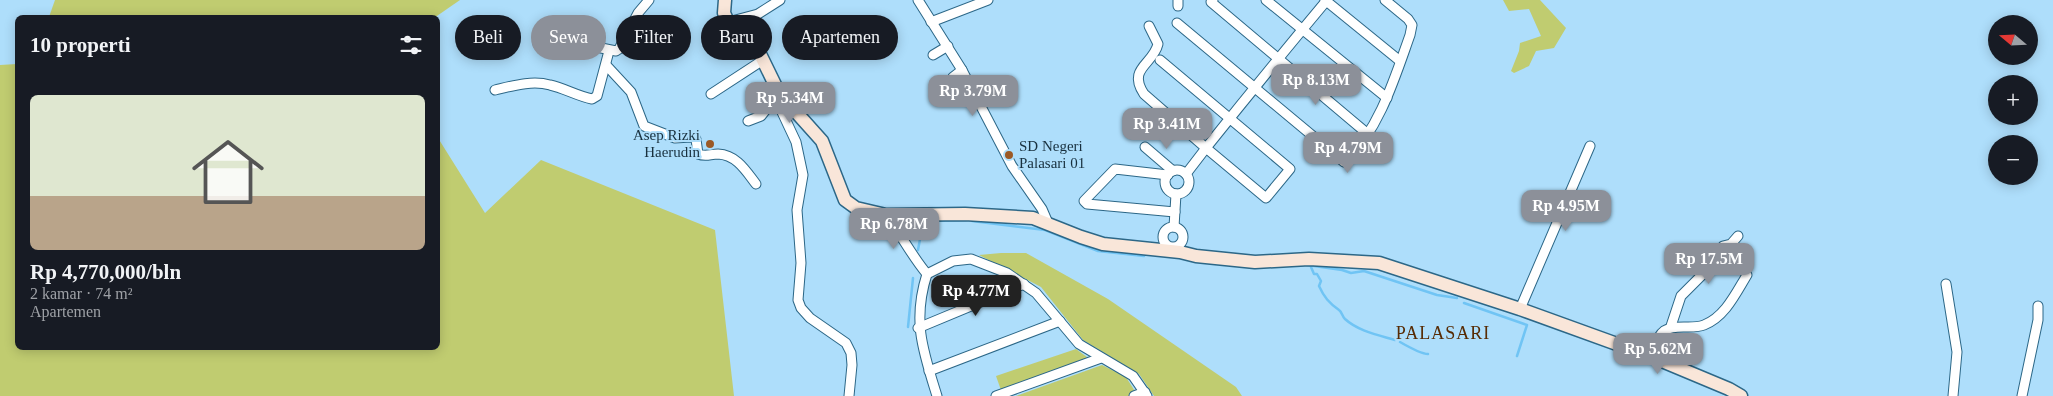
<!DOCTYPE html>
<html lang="id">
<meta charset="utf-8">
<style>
body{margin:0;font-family:"Times New Roman",serif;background:#20242c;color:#f1f3f6;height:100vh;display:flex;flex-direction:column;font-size:19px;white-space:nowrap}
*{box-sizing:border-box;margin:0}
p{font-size:16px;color:#9ea1a6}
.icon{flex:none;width:28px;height:28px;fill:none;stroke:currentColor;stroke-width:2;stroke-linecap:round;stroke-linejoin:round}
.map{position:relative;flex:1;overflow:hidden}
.sheet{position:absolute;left:15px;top:15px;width:425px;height:335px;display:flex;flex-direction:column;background:#171b24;border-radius:8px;box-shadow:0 2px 12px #0003}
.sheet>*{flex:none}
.guide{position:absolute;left:455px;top:15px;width:475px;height:45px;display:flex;gap:10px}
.needle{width:32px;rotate:289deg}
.controls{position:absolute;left:1988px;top:15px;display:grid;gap:10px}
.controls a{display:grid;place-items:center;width:50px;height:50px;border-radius:50%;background:#171b24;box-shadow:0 2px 12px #0003;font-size:25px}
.price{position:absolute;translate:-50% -42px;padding:0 11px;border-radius:10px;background:#8c9099;color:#fff;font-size:16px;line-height:32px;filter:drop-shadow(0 1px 2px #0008)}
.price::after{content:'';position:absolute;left:50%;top:30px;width:15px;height:11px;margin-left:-8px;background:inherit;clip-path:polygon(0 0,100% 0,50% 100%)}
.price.active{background:#222;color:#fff}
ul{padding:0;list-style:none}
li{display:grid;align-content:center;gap:10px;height:265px;padding:0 15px}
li+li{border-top:1px solid #363941}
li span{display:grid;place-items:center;height:155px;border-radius:8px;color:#555}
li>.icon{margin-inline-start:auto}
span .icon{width:90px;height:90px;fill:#fffc;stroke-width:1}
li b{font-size:21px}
h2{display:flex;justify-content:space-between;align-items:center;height:60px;padding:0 15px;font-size:21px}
.chip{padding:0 18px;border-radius:22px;background:#171b24;box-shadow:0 2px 12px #0003;font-size:18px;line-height:45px}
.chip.active{background:#8c9099;color:#fff}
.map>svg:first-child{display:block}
.green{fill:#c0cc70}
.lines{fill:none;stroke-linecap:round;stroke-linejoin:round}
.stream{stroke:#70c4f4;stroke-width:2.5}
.street-casing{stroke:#2c6787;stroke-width:11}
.secondary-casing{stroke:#2c6787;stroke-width:15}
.street{stroke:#fff;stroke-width:9}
.secondary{stroke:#f9e6d9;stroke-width:12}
.poi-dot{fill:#9b5926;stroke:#aedefb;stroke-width:2}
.labels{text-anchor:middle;stroke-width:4;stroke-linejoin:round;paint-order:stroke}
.poi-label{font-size:15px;fill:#18303e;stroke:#aedefb;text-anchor:end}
.quarter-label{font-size:18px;letter-spacing:1px;fill:#572b04;stroke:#aedefb}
</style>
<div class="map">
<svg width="2053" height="396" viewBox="0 0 2053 396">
<rect width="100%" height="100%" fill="#aedefb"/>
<g class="green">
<polygon points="55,0 460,0 434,18 49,17"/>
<polygon points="1503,0 1540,0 1566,28 1554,48 1536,51 1529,66 1514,73 1511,71 1519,51 1520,43 1541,36 1529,9 1509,11"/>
<polygon points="17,64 18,348 438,348 438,138 485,213 541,160 715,230 734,396 0,396 0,65"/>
<polygon points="1001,253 1026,253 1108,299 1236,387 1242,396 1154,396 1139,374 1083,340 1041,287 979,255"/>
<polygon points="1076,349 1091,360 1002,393 996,376"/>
<polygon points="1102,365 1126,377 1136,393 1128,396 1016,396"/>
</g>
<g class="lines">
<g class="stream">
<polyline points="972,221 1045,230 1098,251 1144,256"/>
<polyline points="918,250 923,223 927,221 966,220"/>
<polyline points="1307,265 1342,270 1351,273 1364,271 1437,295 1457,298"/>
<path d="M1311,267L1314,274H1317L1321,281L1319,286C1324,297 1329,303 1339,310C1342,312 1342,316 1345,319C1358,331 1378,335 1395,340"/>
<polyline points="1464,303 1527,325 1517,356"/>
<polyline points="908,327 913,278"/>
<path d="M1400,342C1407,346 1422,354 1428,354"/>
</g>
<defs>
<g id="street">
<polyline points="918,0 962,70 1012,166 1042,209 1048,223"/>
<polyline points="1213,0 1211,2 1369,135"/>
<polyline points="1266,0 1387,98"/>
<polyline points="1325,0 1400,61"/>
<polyline points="1178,6 1178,0"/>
<polyline points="728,22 758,14 780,0"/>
<polyline points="931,22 988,0"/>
<path d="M1177,23L1344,162H1346C1380,127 1394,80 1410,35L1412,25L1408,19L1385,0"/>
<path d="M1149,26L1158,44C1153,65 1127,68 1144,94L1206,148L1186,174"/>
<polyline points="538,44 567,41 616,51 619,49 638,13 649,0"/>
<polyline points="933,55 948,46"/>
<path d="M1160,60L1290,169L1266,198L1206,148C1246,98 1286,49 1327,0"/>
<path d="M606,65L631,92L644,126L675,138L691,137L696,139L698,154C706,157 710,154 718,154C737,155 746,171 756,184"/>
<path d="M495,90C512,86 532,80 550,85C564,88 577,96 592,99L597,96L609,51"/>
<polyline points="945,91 953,77 962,70"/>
<polyline points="711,94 763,60"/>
<polyline points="783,98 781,110 796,142 803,175 797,210 801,263 798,300 801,308 810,318 846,343 851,353 852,365 849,396"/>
<polyline points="748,121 761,116 779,93"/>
<polyline points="1145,147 1173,171"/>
<circle cx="1177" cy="182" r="12"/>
<polyline points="1168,175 1115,169 1084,201 1087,204 1175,212"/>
<path d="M886,215C901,234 911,255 927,274C912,321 923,351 937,396"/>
<polyline points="1174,227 1176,194"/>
<circle cx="1173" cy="237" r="10"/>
<polyline points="927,274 953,261 971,259 1007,273 1036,293 1079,344 1133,376 1147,396"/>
<polyline points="1946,284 1957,352 1953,396"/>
<polyline points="1520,309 1590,146"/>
<polyline points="1671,326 1681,296 1707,270 1723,246 1731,244 1738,236"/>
<polyline points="918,328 1024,284"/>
<path d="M1650,356C1661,332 1660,326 1688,327C1694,327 1699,327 1704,325C1725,317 1736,293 1747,275"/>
<polyline points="929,371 1060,321"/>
<polyline points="996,396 1101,358"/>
<polyline points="1134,396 1145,392"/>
<polyline points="2022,396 2038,320 2038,306"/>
</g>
<polyline id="secondary" points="725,0 724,13 728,22 759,52 779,93 822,141 845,200 856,208 886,215 965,214 1033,218 1081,237 1103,244 1180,252 1196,256 1255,262 1309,259 1379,263 1520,309 1650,356 1729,389 1741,396"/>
</defs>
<use href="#street" class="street-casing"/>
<use href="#secondary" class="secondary-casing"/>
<use href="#street" class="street"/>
<use href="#secondary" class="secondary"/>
</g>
<g class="poi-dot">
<circle cx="710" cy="144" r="5"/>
<circle cx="1009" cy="155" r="5"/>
</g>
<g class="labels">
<g class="poi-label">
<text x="700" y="140">Asep Rizki<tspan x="700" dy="17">Haerudin</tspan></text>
<text x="1019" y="151" text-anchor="start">SD Negeri<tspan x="1019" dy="17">Palasari 01</tspan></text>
</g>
<g class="quarter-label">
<text x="1443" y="339">PALASARI</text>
</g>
</g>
</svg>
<div class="controls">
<a><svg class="needle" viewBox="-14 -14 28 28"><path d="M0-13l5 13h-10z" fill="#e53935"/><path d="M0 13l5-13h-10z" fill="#9ea1a6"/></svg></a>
<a>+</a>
<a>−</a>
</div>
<b class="price" style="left:1316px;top:106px">Rp 8.13M</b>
<b class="price" style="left:973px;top:117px">Rp 3.79M</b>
<b class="price" style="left:790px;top:124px">Rp 5.34M</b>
<b class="price" style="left:1167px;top:150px">Rp 3.41M</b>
<b class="price" style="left:1348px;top:174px">Rp 4.79M</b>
<b class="price" style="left:1566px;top:232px">Rp 4.95M</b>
<b class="price" style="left:894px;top:250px">Rp 6.78M</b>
<b class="price" style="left:1709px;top:285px">Rp 17.5M</b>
<b class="price active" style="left:976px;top:317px">Rp 4.77M</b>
<b class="price" style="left:1658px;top:375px">Rp 5.62M</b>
<div class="guide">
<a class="chip">Beli</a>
<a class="chip active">Sewa</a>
<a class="chip">Filter</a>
<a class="chip">Baru</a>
<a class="chip">Apartemen</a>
</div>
<section class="sheet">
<h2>10 properti<svg class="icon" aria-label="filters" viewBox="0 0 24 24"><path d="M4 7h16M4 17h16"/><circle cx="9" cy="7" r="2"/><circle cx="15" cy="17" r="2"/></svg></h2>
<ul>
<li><span style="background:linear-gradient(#dfe7d0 65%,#b9a48a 0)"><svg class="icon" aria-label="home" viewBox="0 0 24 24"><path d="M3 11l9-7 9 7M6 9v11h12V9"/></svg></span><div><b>Rp 4,770,000/bln</b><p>2 kamar · 74 m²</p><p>Apartemen</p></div></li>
</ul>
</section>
</div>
